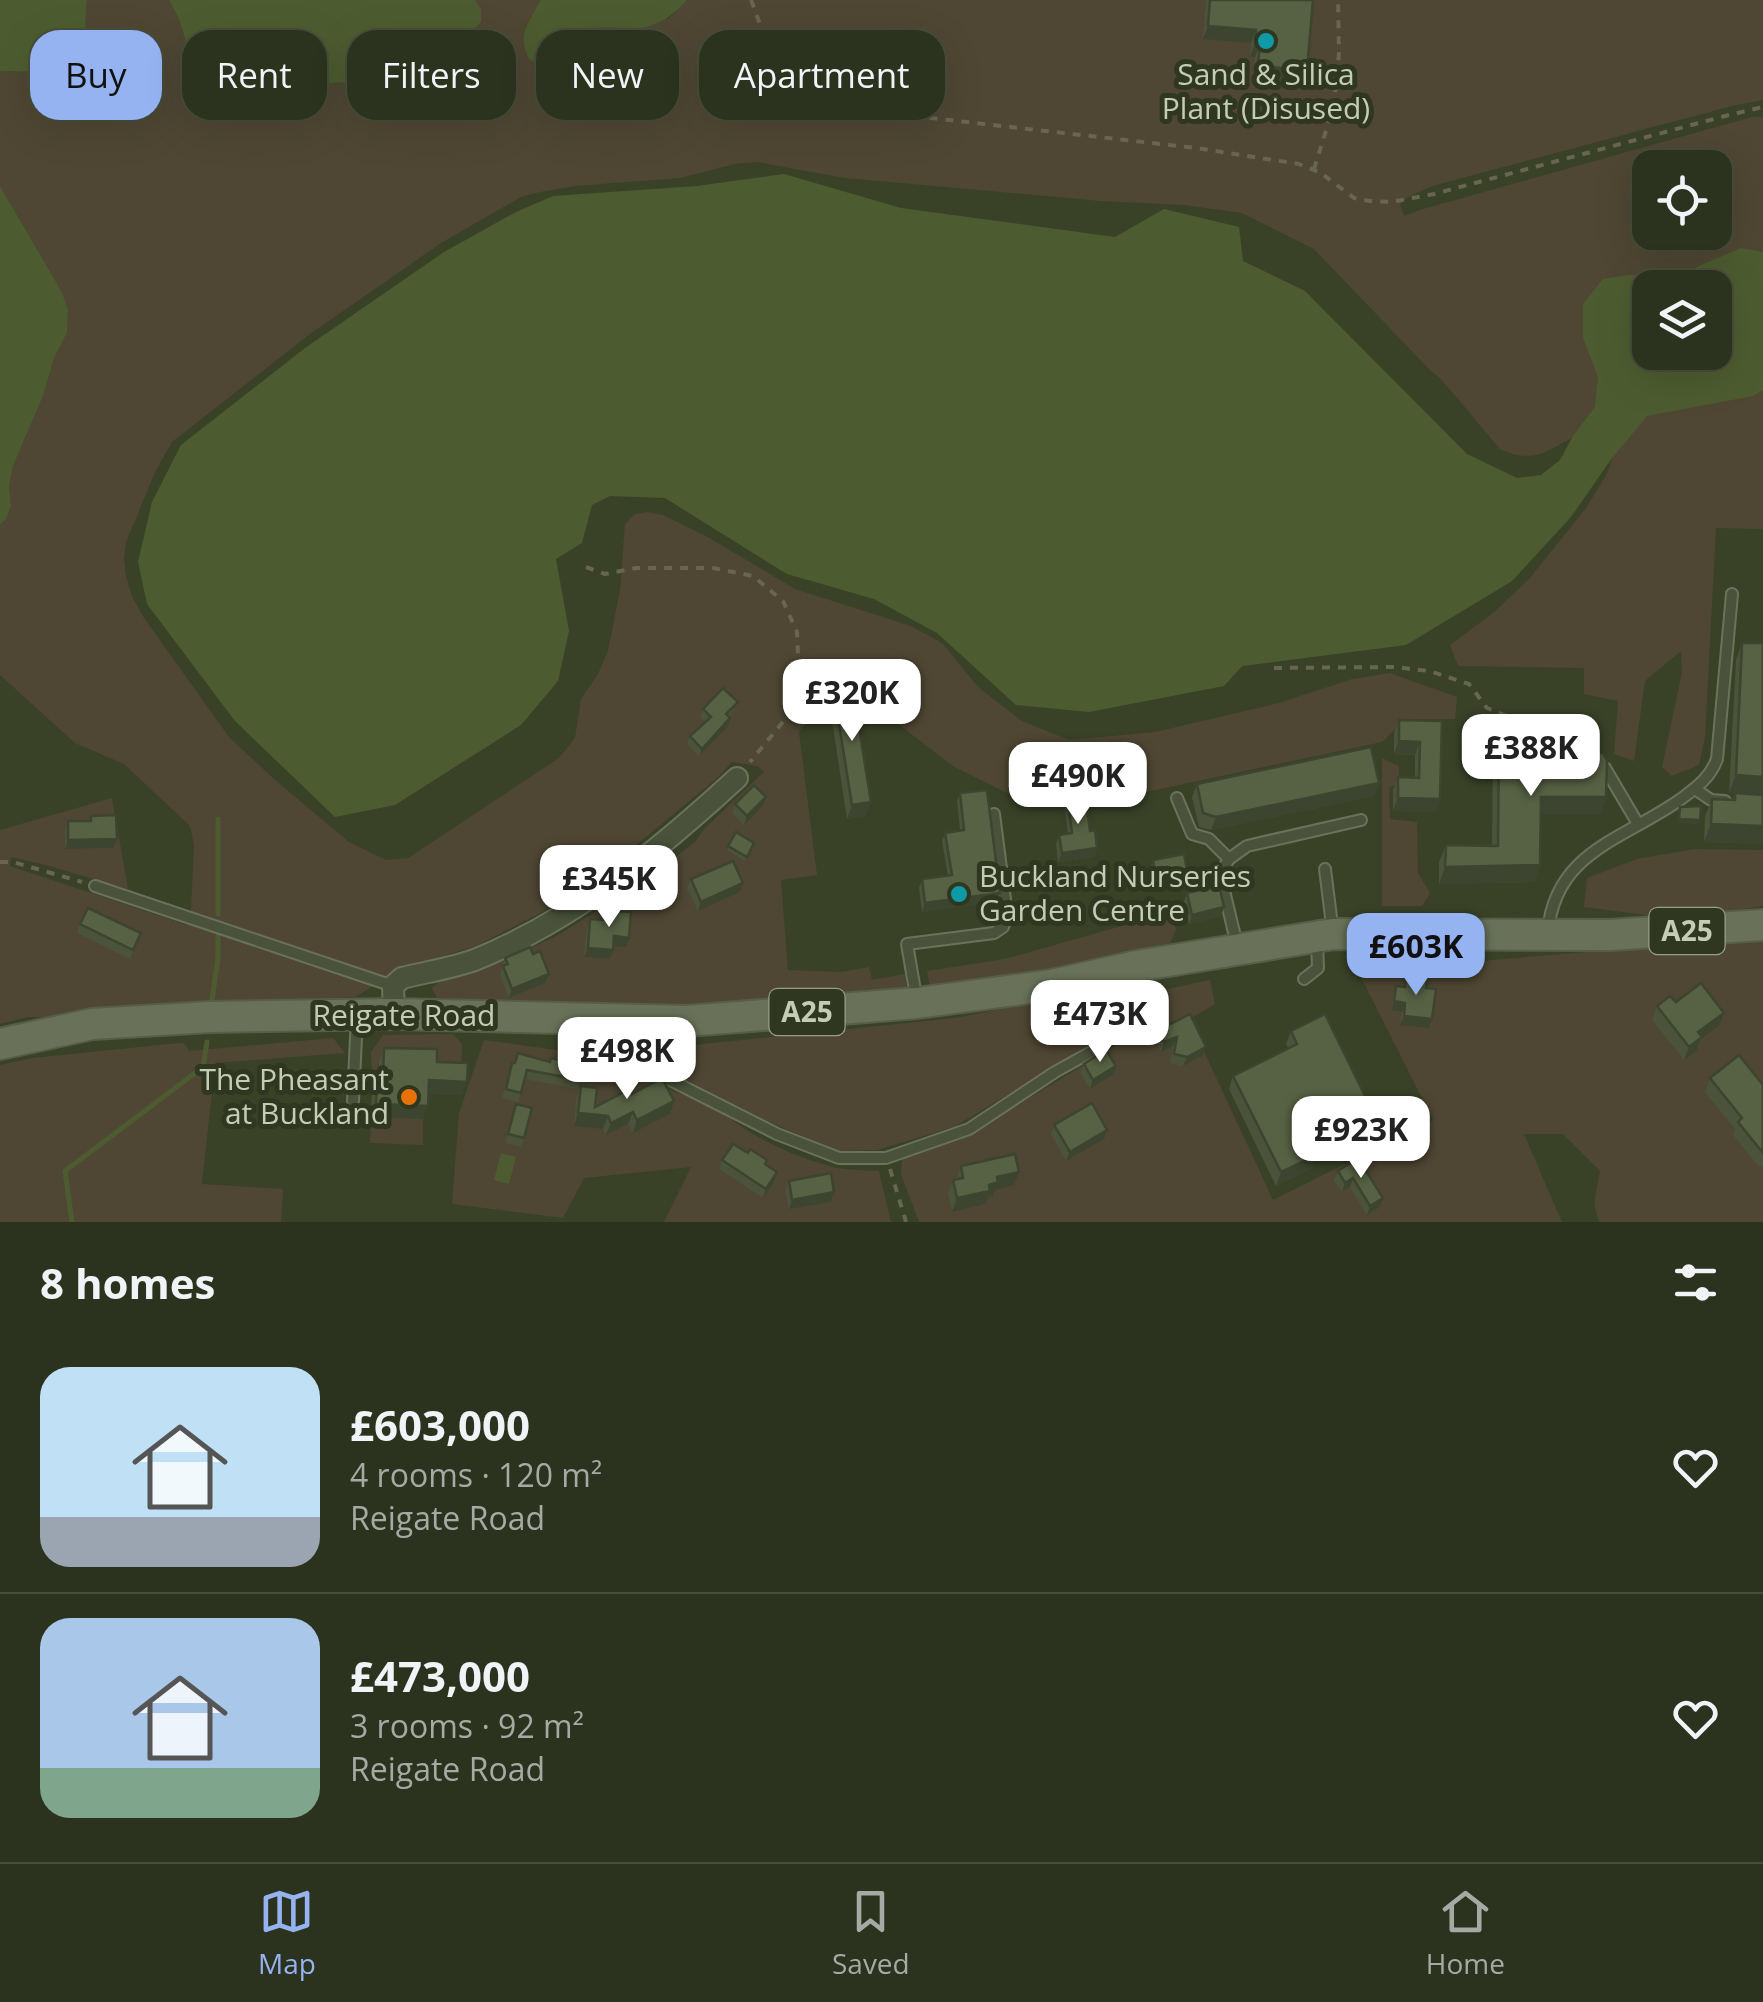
<!DOCTYPE html>
<meta charset="utf-8">
<style>
body{margin:0;font-family:"Open Sans",sans-serif;background:#333a26;color:#f1f3f6;height:100vh;display:flex;flex-direction:column;font-size:38px;white-space:nowrap}
*{box-sizing:border-box;margin:0}
p{font-size:32px;color:#a6aaa4}
.icon{flex:none;width:55px;height:55px;fill:none;stroke:currentColor;stroke-width:2;stroke-linecap:round;stroke-linejoin:round}
.map{position:relative;height:1222px;overflow:hidden}
.side{display:flex;flex-direction:column;background:#2b321d;flex:1}
.side>*{flex:none}
.guide{position:absolute;left:30px;top:30px;width:1000px;height:90px;display:flex;gap:20px}
.fabs{position:absolute;left:1632px;top:150px;display:grid;gap:20px}
.fabs a{display:grid;place-items:center;width:100px;height:100px;border-radius:20px;background:#2b321d;box-shadow:0 10px 40px #0002,0 0 0 2px #474d3b;font-size:50px}
.price{position:absolute;translate:-50% -85px;padding:0 22px;border-radius:20px;background:#fff;color:#222;font-size:32px;line-height:65px;filter:drop-shadow(0 2px 5px #0008)}
.price::after{content:'';position:absolute;left:50%;top:60px;width:30px;height:22px;margin-left:-15px;background:inherit;clip-path:polygon(0 0,100% 0,50% 100%)}
.price.selected{background:#95b2f1;color:#111}
ul{padding:0;list-style:none}
li{display:flex;align-items:center;gap:30px;height:250px;padding:0 40px}
li+li{border-top:2px solid #474d3b}
li span{display:grid;place-items:center;flex:none;width:280px;height:200px;border-radius:30px;color:#555}
li>.icon{margin-inline-start:auto}
span .icon{width:120px;height:120px;fill:#fffc;stroke-width:1}
li b{font-size:42px}
h2{display:flex;justify-content:space-between;align-items:center;height:120px;padding:0 40px;font-size:42px}
.tag{padding:0 35px;border-radius:30px;background:#2b321d;box-shadow:0 10px 40px #0002,0 0 0 2px #474d3b;font-size:35px;line-height:90px}
.tag.selected{background:#95b2f1;color:#111}
.dock{display:flex;justify-content:space-around;align-items:center;height:140px;border-top:2px solid #474d3b;background:#2b321d;font-size:28px;color:#a6aaa4}
.dock a{display:grid;justify-items:center;gap:5px}
.dock .selected{color:#95b2f1}
.map>svg:first-child{display:block}
.green{fill:#4f4733;fill-rule:evenodd}
.water{fill:#4d5c30;fill-rule:evenodd}
.lines{fill:none;stroke-linecap:round;stroke-linejoin:round}
.stream{stroke:#4d5c30;stroke-width:5}
.lane-casing{stroke:#6a725c;stroke-width:14}
.street-casing{stroke:#6a725c;stroke-width:24}
.primary-casing{stroke:#565e48;stroke-width:34}
.path{stroke:#686550;stroke-width:4;stroke-dasharray:8 8;stroke-linecap:butt}
.lane{stroke:#4a523b;stroke-width:10}
.street{stroke:#4a523b;stroke-width:20}
.primary{stroke:#697259;stroke-width:30}
.wall{fill:#4b533a}
.shaded-wall{fill:#3d442f}
.building{fill:#576143;stroke:#3d442f;stroke-width:2.5}
.culture-dot{fill:#0f9aa8;stroke:#2f3720;stroke-width:4}
.food-dot{fill:#e8710a;stroke:#2f3720;stroke-width:4}
.labels{text-anchor:middle;stroke-width:10;stroke-linejoin:round;paint-order:stroke}
.shield{fill:#2f3720;stroke:#979f8a;stroke-width:2.5}
.shield-label{font-size:28px;font-weight:bold;fill:#c4ccb8}
.poi-label{font-size:30px;fill:#c4ccb8;stroke:#2f3720}
.street-label{font-size:30px;fill:#c4ccb8;stroke:#2f3720}
</style>
<div class="map">
<svg width="1763" height="1222" viewBox="0 0 1763 1222">
<rect width="100%" height="100%" fill="#394227"/>
<g class="green">
<path d="M87,0H169L179,19L190,55L208,71L232,70L282,78L350,82L447,44L481,8L475,0H540L537,7L566,55L572,44L582,34L595,28L669,18L687,0H1763V100L1732,106L1432,186L1408,197L1400,204L1404,216L1423,209L1752,117H1763V529L1716,528L1705,737L1699,765L1672,776L1662,767L1682,672L1681,651L1645,681L1634,761L1614,754L1618,701L1584,694V668L1458,666L1450,645L1493,613L1529,579L1586,508L1607,474L1612,458L1588,431C1553,443 1541,468 1500,449L1441,379L1431,371L1314,249L1242,213L1184,205L1101,201L845,178L757,162L734,164L680,178L575,186L540,192L521,197L441,243L310,334L172,442L156,470L126,542L124,559L126,576L132,596L142,615L229,737L274,779L349,842L386,860L408,858L559,758L575,738L581,699L598,674L608,651L620,590L625,524L635,514L648,512L663,515L706,536L795,589L911,626L942,643L978,687L1022,721L1069,740L1155,732L1279,703L1352,679L1390,673L1457,697L1455,719L1405,720L1382,742L1151,791L1089,798L1035,807L953,766L843,682L799,732L817,875L781,880L788,970L841,972L869,967L872,980L905,974L907,992L752,1007L579,1008L437,998L432,988L441,980L496,963L555,937L646,880L695,842L705,828L764,772L757,766L732,762L717,778L611,866L555,905L476,946L413,965L395,973L355,997L198,1005L64,1017H28L0,1024V830L112,798L128,889C89,878 51,865 11,857L10,866L187,925L191,910L194,845L190,826L124,764L75,743L0,675V525L6,519L11,506L9,484L13,466L43,396L54,358L67,333L68,310L62,292L0,186V71C18,72 68,74 79,57C89,42 84,17 87,0ZM1650,168H1715V232H1650ZM1650,288H1715V352H1650Z"/>
<polygon points="1382,758 1399,766 1399,783 1389,788 1390,819 1417,822 1418,873 1430,893 1422,906 1382,906"/>
<polygon points="1695,849 1763,850 1763,906 1709,915 1646,915 1584,907 1587,878 1637,859"/>
<polygon points="1171,912 1176,930 1170,943 1009,978 930,988 927,971 1005,959"/>
<path d="M1763,937V1222H1599L1594,1204L1600,1171L1563,1134H1524L1562,1222H919L901,1174L902,1159L963,1138L1109,1050L1136,1030L1130,997L1210,980L1215,1004L1193,1017L1198,1027L1194,1030L1273,1200L1433,1120L1361,977L1358,959C1389,970 1421,975 1452,970L1458,963Z"/>
<polygon points="1104,989 1113,1024 1087,1047 954,1127 877,1150 837,1151 765,1120 654,1064 656,1049 955,1018"/>
<polygon points="453,1034 462,1044 461,1073 372,1087 371,1052 383,1035"/>
<polygon points="333,1038 345,1053 215,1063 202,1184 283,1189 281,1222 0,1222 0,1065 32,1058 179,1043 185,1044 189,1051"/>
<path d="M484,1040L585,1054L724,1112C746,1136 806,1162 838,1168C851,1170 865,1170 879,1171L891,1222H664L691,1167L584,1178L563,1218L452,1204L459,1113Z"/>
<polygon points="371,1117 423,1119 423,1145 370,1143"/>
</g>
<g class="water">
<path d="M0,0H87C84,17 89,42 79,57C68,74 19,72 0,71Z"/>
<polygon points="169,0 475,0 481,8 481,22 471,32 350,82 329,83 232,70 208,71 198,66 190,55 179,19"/>
<path d="M540,0H687C672,17 655,28 632,29C616,29 600,24 585,33C563,45 563,81 529,59C516,33 530,24 540,0Z"/>
<path d="M784,174L901,208L1115,237L1164,209L1239,227L1243,261L1305,291L1467,454L1517,478L1541,475L1560,460L1573,436L1595,407L1598,377L1583,338V304L1603,279L1628,275L1685,272L1741,248L1763,252V390L1753,396L1647,416L1612,458L1571,517L1512,581L1406,645L1242,666L1224,686L1089,712L1016,705L937,633L874,599L787,574L665,498L610,496L592,505L582,543L556,559L569,631L558,681L521,725L395,805L335,817L235,721L147,604L138,562L152,502L181,445L305,348L444,252L516,212L553,196L697,186ZM1650,288H1715V352H1650Z"/>
<polygon points="0,186 62,292 68,310 67,333 54,358 43,396 13,466 9,485 11,506 6,519 0,525"/>
<polygon points="501,1153 516,1157 509,1184 494,1180"/>
</g>
<g class="lines">
<g class="stream">
<polyline points="218,914 218,819"/>
<polyline points="212,1000 218,958 218,936"/>
<polyline points="72,1222 65,1171 203,1067 207,1042"/>
</g>
<defs>
<g id="lane">
<polyline points="1605,768 1638,824"/>
<polyline points="1695,789 1711,800 1725,801"/>
<polyline points="1177,798 1192,834 1209,839 1229,859"/>
<polyline points="1325,869 1333,933"/>
<polyline points="95,886 393,986"/>
<path d="M1548,932C1555,851 1625,839 1681,799C1697,787 1710,778 1717,759L1732,594"/>
<polyline points="1237,945 1220,874 1229,859 1247,846 1361,820"/>
<polyline points="1304,979 1318,968 1317,941"/>
<polyline points="917,1002 907,944 994,933 1003,927 1007,915 994,814"/>
<polyline points="560,1029 674,1082 777,1134 839,1158 886,1158 969,1129 1055,1072 1100,1047 1128,1021 1114,976"/>
<polyline points="353,1101 357,1016"/>
</g>
<path id="street" d="M394,1014L393,986L402,978C426,972 454,968 477,959C575,919 660,849 737,778"/>
<polyline id="primary" points="0,1044 92,1024 210,1017 394,1014 686,1021 917,1003 1052,985 1137,966 1333,934 1610,935 1763,925"/>
</defs>
<use href="#lane" class="lane-casing"/>
<use href="#street" class="street-casing"/>
<use href="#primary" class="primary-casing"/>
<g class="path">
<path d="M751,0C767,40 778,93 825,106L1196,148L1299,164L1321,173L1354,198L1370,201L1391,202L1434,194L1725,116L1763,107"/>
<polyline points="1314,169 1334,105 1339,53 1338,0"/>
<polyline points="586,567 605,574 636,568 713,568 753,576 783,601 797,632 799,676 787,717 750,762"/>
<polyline points="1274,668 1395,667 1429,671 1469,684 1487,708 1559,737 1584,754"/>
<polyline points="0,862 13,862 82,882"/>
<polyline points="890,1169 906,1222"/>
</g>
<use href="#lane" class="lane"/>
<use href="#street" class="street"/>
<use href="#primary" class="primary"/>
</g>
<g class="wall">
<polygon points="1206,0 1313,0 1302,84 1253,79 1255,57 1250,57 1251,43 1203,39"/>
<polygon points="1742,643 1763,643 1763,844 1704,842 1705,816 1712,799 1732,800 1735,793 1729,793 1736,660"/>
<polygon points="833,687 866,816 847,819 829,700"/>
<polygon points="703,709 735,709 728,716 730,718 728,726 699,756 687,744 690,736 705,722 700,717"/>
<polygon points="1399,720 1442,721 1440,799 1435,812 1393,811 1393,790 1398,777 1415,777 1415,755 1394,754 1394,733"/>
<polygon points="1499,736 1517,744 1573,753 1606,797 1600,814 1540,814 1540,865 1534,882 1439,884 1439,862 1446,845 1492,845 1493,753"/>
<polygon points="1379,783 1374,796 1211,830 1199,827 1192,797 1197,784"/>
<polygon points="960,793 1000,893 996,901 922,912 919,888 922,879 948,876 942,841 945,833 960,830 957,801"/>
<polygon points="1067,795 1090,831 1097,848 1094,857 1058,862 1056,844 1059,835 1068,834 1064,804"/>
<polygon points="735,804 763,806 744,825 732,813"/>
<polygon points="91,816 117,839 113,848 65,849 65,830 68,821 88,821"/>
<polygon points="754,843 745,861 727,850 728,846"/>
<polygon points="1153,860 1184,884 1153,889 1150,869"/>
<polygon points="691,879 740,892 698,911 687,888"/>
<polygon points="1187,893 1224,907 1221,916 1189,924 1184,902"/>
<polygon points="605,910 626,947 613,946 610,959 584,957 587,928 590,919 602,920"/>
<polygon points="80,924 141,933 130,959 77,933"/>
<polygon points="533,954 545,983 509,998 500,975 505,958"/>
<polygon points="1406,976 1426,988 1432,1019 1429,1028 1400,1025 1402,1012 1391,1010 1393,995 1396,986 1402,987"/>
<polygon points="1676,1002 1719,1026 1700,1040 1697,1050 1684,1060 1652,1020 1657,1006"/>
<polygon points="1159,1030 1206,1047 1202,1056 1183,1066 1170,1063 1173,1046 1161,1052 1155,1039"/>
<polygon points="1291,1031 1366,1098 1362,1111 1309,1137 1313,1168 1276,1186 1229,1089 1233,1076 1288,1048 1286,1044"/>
<polygon points="567,1040 581,1080 577,1089 525,1079 518,1102 502,1098 509,1072 518,1053 550,1062 561,1060"/>
<polygon points="384,1048 437,1062 462,1095 429,1094 423,1119 371,1117 372,1087 377,1074 379,1074 379,1061"/>
<polygon points="1084,1064 1116,1066 1113,1075 1090,1089 1080,1073"/>
<polygon points="1710,1078 1763,1085 1763,1166 1760,1168 1733,1135 1735,1129 1705,1092"/>
<polygon points="581,1086 595,1107 632,1094 670,1114 633,1133 628,1124 606,1135 603,1129 574,1126 576,1099"/>
<polygon points="516,1104 524,1138 521,1147 505,1143"/>
<polygon points="1054,1125 1104,1139 1066,1161 1051,1134"/>
<polygon points="1358,1158 1383,1198 1380,1207 1367,1215 1350,1187 1342,1192 1334,1180 1338,1171"/>
<polygon points="722,1160 766,1165 774,1182 763,1198 719,1169"/>
<polygon points="961,1166 1014,1185 995,1190 993,1196 988,1197 985,1204 952,1212 948,1193 953,1180 956,1179"/>
<polygon points="789,1181 834,1192 831,1202 789,1209 785,1190"/>
</g>
<g class="shaded-wall">
<polygon points="1208,26 1256,30 1251,43 1203,39"/>
<polygon points="1255,43 1260,44 1255,57 1250,57"/>
<polygon points="1258,66 1307,70 1302,84 1253,79"/>
<polygon points="730,718 728,726 699,756 702,749"/>
<polygon points="1399,741 1420,742 1415,755 1394,754"/>
<polygon points="1736,775 1763,777 1763,795 1729,793"/>
<polygon points="1379,783 1374,796 1211,830 1216,817"/>
<polygon points="766,797 763,806 744,825 747,816"/>
<polygon points="1541,797 1606,797 1600,814 1534,814"/>
<polygon points="1398,798 1440,799 1435,812 1393,811"/>
<polygon points="871,802 866,816 847,819 852,805"/>
<polygon points="1679,819 1700,820 1698,825 1678,823"/>
<polygon points="1711,824 1763,826 1763,844 1704,842"/>
<polygon points="117,839 113,848 65,849 68,840"/>
<polygon points="1097,848 1094,857 1058,862 1062,853"/>
<polygon points="1540,865 1534,882 1439,884 1445,867"/>
<polygon points="1188,875 1184,884 1153,889 1156,880"/>
<polygon points="743,883 740,892 698,911 701,902"/>
<polygon points="1000,893 996,901 922,912 925,903"/>
<polygon points="1224,907 1221,916 1189,924 1192,915"/>
<polygon points="614,936 629,938 626,947 611,946"/>
<polygon points="588,948 613,950 610,959 584,957"/>
<polygon points="549,974 545,983 509,998 512,989"/>
<polygon points="1394,1001 1405,1003 1402,1012 1391,1010"/>
<polygon points="1724,1013 1719,1026 1700,1040 1697,1050 1684,1060 1689,1047 1698,1032"/>
<polygon points="1404,1016 1432,1019 1429,1028 1400,1025"/>
<polygon points="1177,1037 1173,1046 1161,1052 1164,1042"/>
<polygon points="1206,1047 1202,1056 1183,1066 1187,1057"/>
<polygon points="1116,1066 1113,1075 1090,1089 1093,1080"/>
<polygon points="429,1080 467,1082 462,1095 424,1094"/>
<polygon points="1366,1098 1362,1111 1300,1142 1305,1128"/>
<polygon points="674,1101 670,1114 633,1133 637,1120"/>
<polygon points="376,1104 428,1106 423,1119 371,1117"/>
<polygon points="633,1112 628,1124 606,1135 611,1123"/>
<polygon points="578,1113 608,1116 603,1129 574,1126"/>
<polygon points="1107,1130 1104,1139 1066,1161 1070,1152"/>
<polygon points="1318,1154 1313,1168 1276,1186 1281,1172"/>
<polygon points="777,1172 774,1182 763,1198 766,1189"/>
<polygon points="1019,1172 1014,1185 995,1190 993,1196 988,1197 985,1204 952,1212 957,1198 989,1185 997,1177"/>
<polygon points="1353,1178 1350,1187 1342,1192 1345,1183"/>
<polygon points="834,1192 831,1202 789,1209 792,1200"/>
<polygon points="1383,1198 1380,1207 1367,1215 1370,1206"/>
</g>
<g class="building">
<polygon points="1210,0 1313,0 1307,70 1258,66 1260,44 1255,43 1256,30 1208,26"/>
<polygon points="1742,643 1763,643 1763,777 1736,775"/>
<polygon points="852,684 871,802 852,805 833,687"/>
<polygon points="723,688 738,702 726,714 730,718 702,749 690,736 711,717 703,709"/>
<polygon points="1399,720 1442,721 1440,799 1398,798 1398,777 1419,778 1420,742 1399,741"/>
<polygon points="1499,736 1517,736 1517,744 1574,744 1573,753 1603,753 1607,761 1606,797 1541,797 1540,865 1445,867 1446,845 1498,846"/>
<polygon points="1371,747 1379,783 1216,817 1203,813 1197,784"/>
<polygon points="754,785 766,797 747,816 735,804"/>
<polygon points="987,790 1000,893 925,903 922,879 952,875 945,833 964,830 960,793"/>
<polygon points="1085,793 1090,831 1095,830 1097,848 1062,853 1059,835 1072,833 1067,795"/>
<polygon points="1735,793 1763,795 1763,826 1711,824 1712,799 1735,800"/>
<polygon points="1701,806 1700,820 1679,819 1680,807"/>
<polygon points="116,815 117,839 68,840 68,821 91,821 91,816"/>
<polygon points="736,832 754,843 747,857 728,846"/>
<polygon points="1184,854 1188,875 1156,880 1153,860"/>
<polygon points="733,861 743,883 701,902 691,879"/>
<polygon points="1219,885 1224,907 1192,915 1187,893"/>
<polygon points="88,908 141,933 133,950 80,924"/>
<polygon points="605,910 631,912 629,938 614,936 613,950 588,948 590,919 604,920"/>
<polygon points="530,947 533,954 540,951 549,974 512,989 503,966 508,964 505,958"/>
<polygon points="1406,976 1427,979 1426,988 1436,989 1432,1019 1404,1016 1405,1003 1394,1001 1396,986 1405,987"/>
<polygon points="1701,983 1724,1013 1698,1032 1702,1037 1689,1047 1657,1006 1670,996 1676,1002"/>
<polygon points="1190,1014 1206,1047 1187,1057 1174,1054 1177,1037 1164,1042 1159,1030"/>
<polygon points="1325,1014 1366,1098 1305,1128 1318,1154 1281,1172 1233,1076 1297,1044 1291,1031"/>
<polygon points="567,1040 588,1045 581,1080 527,1070 521,1093 506,1089 512,1063 515,1063 518,1053 550,1062 551,1058 563,1061"/>
<polygon points="384,1048 437,1049 437,1062 468,1063 467,1082 429,1080 428,1106 376,1104 377,1074 383,1074"/>
<polygon points="1106,1050 1116,1066 1093,1080 1084,1064"/>
<polygon points="1739,1055 1763,1085 1763,1153 1738,1122 1742,1118 1710,1078"/>
<polygon points="662,1078 674,1101 637,1120 633,1112 611,1123 608,1116 578,1113 581,1086 597,1088 595,1107 630,1089 632,1094"/>
<polygon points="1092,1103 1107,1130 1070,1152 1054,1125"/>
<polygon points="516,1104 532,1108 524,1138 508,1134"/>
<polygon points="733,1144 748,1153 750,1149 767,1160 765,1164 777,1172 766,1189 722,1160"/>
<polygon points="1015,1154 1019,1172 997,1177 998,1182 989,1185 990,1191 957,1198 953,1180 963,1178 961,1166"/>
<polygon points="1358,1158 1383,1198 1370,1206 1353,1178 1345,1183 1338,1171"/>
<polygon points="831,1173 834,1192 792,1200 789,1181"/>
</g>
<g class="culture-dot">
<circle cx="1266" cy="41" r="10"/>
<circle cx="959" cy="894" r="10"/>
</g>
<circle class="food-dot" cx="409" cy="1097" r="10"/>
<g class="labels">
<g class="shield">
<rect x="1649.5" y="908" width="75" height="46" rx="8"/>
<rect x="769.5" y="989" width="75" height="46" rx="8"/>
</g>
<g class="shield-label">
<text x="1687" y="941">A25</text>
<text x="807" y="1022">A25</text>
</g>
<g class="poi-label">
<text x="1266" y="85">Sand &amp; Silica<tspan x="1266" dy="34">Plant (Disused)</tspan></text>
<text x="979" y="887" text-anchor="start">Buckland Nurseries<tspan x="979" dy="34">Garden Centre</tspan></text>
<text x="389" y="1090" text-anchor="end">The Pheasant<tspan x="389" dy="34">at Buckland</tspan></text>
</g>
<g class="street-label">
<text x="404" y="1026">Reigate Road</text>
</g>
</g>
</svg>
<div class="fabs">
<a><svg class="icon" aria-label="locate" viewBox="0 0 24 24"><circle cx="12" cy="12" r="6"/><path d="M12 2v4M12 18v4M2 12h4M18 12h4"/></svg></a>
<a><svg class="icon" aria-label="layers" viewBox="0 0 24 24"><path d="M12 4l9 5-9 5-9-5zM3 14l9 5 9-5"/></svg></a>
</div>
<b class="price" style="left:852px;top:744px">£320K</b>
<b class="price" style="left:1531px;top:799px">£388K</b>
<b class="price" style="left:1078px;top:827px">£490K</b>
<b class="price" style="left:609px;top:930px">£345K</b>
<b class="price selected" style="left:1416px;top:998px">£603K</b>
<b class="price" style="left:1100px;top:1065px">£473K</b>
<b class="price" style="left:627px;top:1102px">£498K</b>
<b class="price" style="left:1361px;top:1181px">£923K</b>
<div class="guide">
<a class="tag selected">Buy</a>
<a class="tag">Rent</a>
<a class="tag">Filters</a>
<a class="tag">New</a>
<a class="tag">Apartment</a>
</div>
</div>
<section class="side">
<h2>8 homes<svg class="icon" aria-label="filters" viewBox="0 0 24 24"><path d="M4 7h16M4 17h16"/><circle cx="9" cy="7" r="2"/><circle cx="15" cy="17" r="2"/></svg></h2>
<ul>
<li><span style="background:linear-gradient(#bfe0f5 75%,#9aa5b1 0)"><svg class="icon" aria-label="home" viewBox="0 0 24 24"><path d="M3 11l9-7 9 7M6 9v11h12V9"/></svg></span><div><b>£603,000</b><p>4 rooms · 120 m²</p><p>Reigate Road</p></div><svg class="icon" aria-label="heart" viewBox="0 0 24 24"><path d="M12 20l-8-8c-3-5 5-10 8-4 3-6 11-1 8 4z"/></svg></li>
<li><span style="background:linear-gradient(#a9c7e8 75%,#7fa58c 0)"><svg class="icon" aria-label="home" viewBox="0 0 24 24"><path d="M3 11l9-7 9 7M6 9v11h12V9"/></svg></span><div><b>£473,000</b><p>3 rooms · 92 m²</p><p>Reigate Road</p></div><svg class="icon" aria-label="heart" viewBox="0 0 24 24"><path d="M12 20l-8-8c-3-5 5-10 8-4 3-6 11-1 8 4z"/></svg></li>
</ul>
</section>
<nav class="dock">
<a class="selected"><svg class="icon" aria-label="map" viewBox="0 0 24 24"><path d="M3 6l6-2 6 2 6-2v14l-6 2-6-2-6 2zM9 4v14M15 6v14"/></svg>Map</a>
<a><svg class="icon" aria-label="saved" viewBox="0 0 24 24"><path d="M7 4h10v16l-5-4-5 4z"/></svg>Saved</a>
<a><svg class="icon" aria-label="home" viewBox="0 0 24 24"><path d="M3 11l9-7 9 7M6 9v11h12V9"/></svg>Home</a>
</nav>
